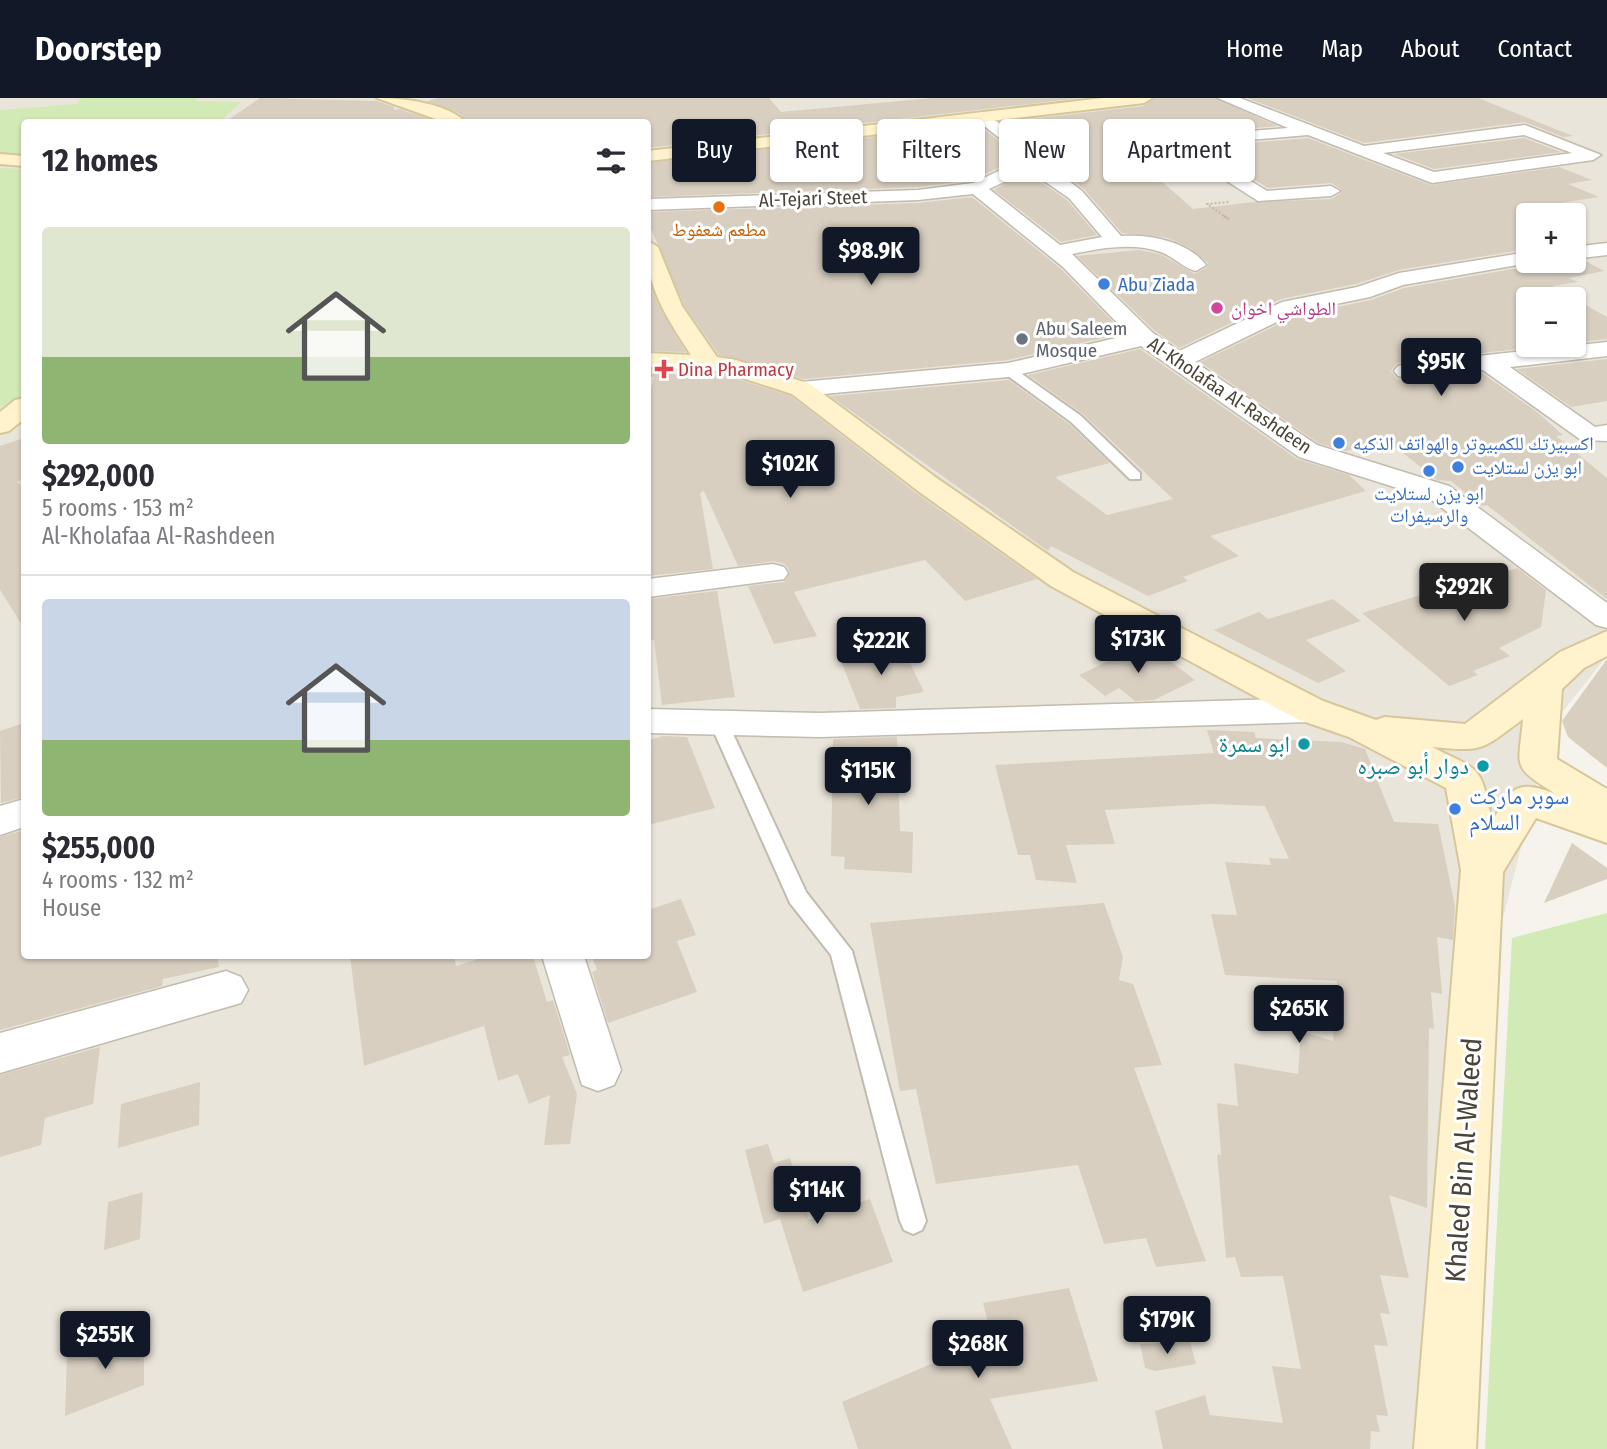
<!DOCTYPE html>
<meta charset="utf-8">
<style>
body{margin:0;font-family:"Fira Sans Condensed","Noto Naskh Arabic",sans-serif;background:#f2f2f3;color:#2b2b33;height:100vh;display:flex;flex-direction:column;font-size:26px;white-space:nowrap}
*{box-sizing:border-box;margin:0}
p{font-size:23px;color:#7c7c81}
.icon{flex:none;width:38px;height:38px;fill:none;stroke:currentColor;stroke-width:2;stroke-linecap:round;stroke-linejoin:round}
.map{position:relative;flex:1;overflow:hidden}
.side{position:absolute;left:21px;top:21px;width:630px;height:840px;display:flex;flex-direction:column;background:#fff;border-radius:7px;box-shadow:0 2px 5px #0004}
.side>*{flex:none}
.guide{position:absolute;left:672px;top:21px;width:665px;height:63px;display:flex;gap:14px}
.tools{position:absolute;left:1516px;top:105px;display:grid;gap:14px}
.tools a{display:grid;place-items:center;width:70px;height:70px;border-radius:7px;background:#fff;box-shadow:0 2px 5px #0004;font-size:35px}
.price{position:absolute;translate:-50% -60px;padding:0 16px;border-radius:7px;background:#111827;color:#fff;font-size:23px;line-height:46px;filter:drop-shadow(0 2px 4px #0008)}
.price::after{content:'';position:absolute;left:50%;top:42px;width:21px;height:16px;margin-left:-10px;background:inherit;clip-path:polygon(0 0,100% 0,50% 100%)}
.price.current{background:#222;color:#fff}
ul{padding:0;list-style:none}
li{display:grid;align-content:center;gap:14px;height:371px;padding:0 21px}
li+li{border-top:2px solid #e1e1e2}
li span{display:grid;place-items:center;height:217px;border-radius:7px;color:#555}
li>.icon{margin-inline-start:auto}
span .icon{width:126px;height:126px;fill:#fffc;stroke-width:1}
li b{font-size:30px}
h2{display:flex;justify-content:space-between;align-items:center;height:84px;padding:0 21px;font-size:30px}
.tag{padding:0 24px;border-radius:7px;background:#fff;box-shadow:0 2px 5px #0004;font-size:24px;line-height:63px}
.tag.current{background:#111827;color:#fff}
header{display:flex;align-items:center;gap:42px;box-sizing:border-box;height:98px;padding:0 35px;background:#111827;color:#fff}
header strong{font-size:33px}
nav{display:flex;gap:38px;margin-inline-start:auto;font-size:24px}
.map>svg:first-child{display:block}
.residential{fill:#eae5da;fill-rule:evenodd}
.green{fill:#d2eab5}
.building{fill:#d8cfc1}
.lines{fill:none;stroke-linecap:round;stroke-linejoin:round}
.lane-casing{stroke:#c2bbae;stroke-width:4}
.street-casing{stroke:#c2bbae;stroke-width:3}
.secondary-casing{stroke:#d6c79b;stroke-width:4}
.path-far1{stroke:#c4b79f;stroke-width:2;stroke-dasharray:2 2;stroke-linecap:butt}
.path{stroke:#c4b79f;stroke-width:2.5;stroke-dasharray:2 2;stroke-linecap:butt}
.lane{fill:#fff;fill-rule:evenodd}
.street{fill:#fff;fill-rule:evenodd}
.secondary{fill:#fff3cd;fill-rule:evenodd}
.food-dot{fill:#e8710a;stroke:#fff;stroke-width:2.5}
.shop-dot{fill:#3f7fe0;stroke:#fff;stroke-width:2.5}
.hotel-dot{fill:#d1479c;stroke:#fff;stroke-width:2.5}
.worship-dot{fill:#6b7280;stroke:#fff;stroke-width:2.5}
.health-dot{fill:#e0444e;stroke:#fff;stroke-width:2.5}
.culture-dot{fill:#0f9aa8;stroke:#fff;stroke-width:2.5}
.labels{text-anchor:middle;stroke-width:6;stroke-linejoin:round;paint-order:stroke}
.far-street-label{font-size:19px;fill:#4b4439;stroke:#fff}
.far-food-label{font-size:19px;fill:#c56008;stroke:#fff}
.far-shop-label{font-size:19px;fill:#366cbe;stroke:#fff;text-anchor:start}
.far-hotel-label{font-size:19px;fill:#b23c85;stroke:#fff;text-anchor:start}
.far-worship-label{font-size:19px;fill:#5b616d;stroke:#fff;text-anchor:start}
.far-health-label{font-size:19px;fill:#be3a42;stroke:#fff;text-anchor:start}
.culture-label{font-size:23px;fill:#0d838f;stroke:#fff;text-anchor:end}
.shop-label{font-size:23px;fill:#366cbe;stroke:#fff;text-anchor:start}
.near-street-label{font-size:28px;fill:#4b4439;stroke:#fff}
</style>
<header>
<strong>Doorstep</strong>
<nav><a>Home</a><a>Map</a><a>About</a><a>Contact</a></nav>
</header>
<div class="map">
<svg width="1607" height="1351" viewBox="0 0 1607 1351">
<rect width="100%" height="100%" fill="#f6f3ec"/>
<path class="residential" d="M0,0H1607V558L1552,627L1500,832L1446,1351H0ZM24,24H648V858H24ZM1528,117H1573V163H1528ZM1528,201H1573V247H1528Z"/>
<g class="green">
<polygon points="81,0 198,0 195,3 241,4 221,22 224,24 24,24 24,59 0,58 0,12 78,6"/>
<polygon points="0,70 24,71 24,297 0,309"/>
<polygon points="1607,815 1607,1351 1485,1351 1512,840"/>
</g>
<g class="building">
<polygon points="260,0 377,3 394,9 394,12 399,11 438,24 225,24"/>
<polygon points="439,0 769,0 781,14 932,0 1080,0 648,50 648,24 467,24 458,15 427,3"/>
<polygon points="1154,0 1216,0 1277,28 1179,36 1163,29 1153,34 1153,38 1190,63 1144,68 1193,111 1254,104 1331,101 1341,95 1341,91 1331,85 1268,90 1200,49 1308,40 1431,87 1559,69 1592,82 1568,86 1599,99 1535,109 1549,117 1528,117 1528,151 1399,172 1356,186 1281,201 1179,250 1155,233 1077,158 1139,152 1160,156 1195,176 1207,169 1208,165 1190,150 1168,140 1122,135 1084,91 1057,71 1032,58 1014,32 1003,24 1144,8"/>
<polygon points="1247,0 1478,0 1573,38 1563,39 1525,24 1364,45"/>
<polygon points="979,27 1005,48 1010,61 1003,68 972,82 918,89 648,99 648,65"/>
<polygon points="1524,40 1561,54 1434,71 1394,56"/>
<polygon points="1025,73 1067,102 1097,137 1061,144 994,92"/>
<polygon points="972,99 1061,171 1124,235 1008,262 804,281 719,257 684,207 648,124 648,114 918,105"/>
<polygon points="1584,162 1604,173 1569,180 1578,184 1552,188 1607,219 1607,241 1573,245 1573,201 1528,201 1528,247 1558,247 1405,263 1396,266 1391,273 1397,281 1406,283 1482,275 1537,314 1563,337 1556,338 1607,380 1607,501 1487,407 1481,408 1451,383 1437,382 1389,344 1346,353 1318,345 1200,264 1298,217 1371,202 1404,190 1535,167 1537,163"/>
<polygon points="648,176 657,204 686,254 648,253"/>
<polygon points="1140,251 1297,361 1349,377 1366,393 1210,438 1239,458 1183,479 1188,483 1148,498 1051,448 1048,453 830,298 1009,282 1069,326 1110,365 1055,379 1107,417 1173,401 1083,316 1028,277"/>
<polygon points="1607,261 1607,303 1571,309 1517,271"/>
<polygon points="648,272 724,277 791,298 916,395 1037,481 965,503 925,462 794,494 817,538 774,546 748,488 784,484 790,474 785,466 774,463 738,468 704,393 700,395 713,471 648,478 648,303 654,279 648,279"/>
<polygon points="24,340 24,381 17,384 24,390 24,530 0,492 0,348"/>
<polygon points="1517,470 1546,492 1541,529 1499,550 1510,558 1473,573 1478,577 1449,588 1362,515 1466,483 1471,487"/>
<polygon points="717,493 735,599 662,607 654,542 648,543 648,501"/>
<polygon points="1333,501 1361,523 1306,542 1346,573 1318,585 1214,532 1259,514 1268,521"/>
<polygon points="1146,545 1195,582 1154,602 1135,603 1119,590 1105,598 1079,577"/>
<polygon points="902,548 924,594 896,599 896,610 860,611 839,558"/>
<polygon points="1607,561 1607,670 1568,639 1562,623"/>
<polygon points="24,625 24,699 1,705 0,633"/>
<polygon points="1207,632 1254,634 1256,640 1342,644 1365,651 1394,724 1438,726 1455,808 1453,842 1437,839 1442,896 1431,894 1434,931 1429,930 1427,1110 1389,1097 1409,1180 1380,1177 1390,1216 1380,1215 1388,1248 1374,1247 1388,1318 1376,1317 1380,1334 1371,1333 1370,1351 1163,1351 1155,1313 1205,1297 1210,1317 1283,1325 1272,1268 1301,1271 1283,1178 1241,1179 1235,1159 1226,1160 1217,1056 1221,1057 1217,1005 1238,1008 1234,965 1298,976 1301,933 1333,943 1337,883 1225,877 1211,816 1237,817 1225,764 1271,767 1269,760 1289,761 1265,708 1210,706 1105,712 1115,746 1066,747 1077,785 1036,782 1030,757 1018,757 995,667 1214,655"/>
<polygon points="664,638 687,639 715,710 648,727 648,642"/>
<polygon points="897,639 900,733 913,734 912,775 844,771 845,759 831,758 833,641"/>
<polygon points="24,732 24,858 217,858 219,869 163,881 162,888 0,932 0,739"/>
<polygon points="1572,745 1607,770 1607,781 1544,805"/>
<polygon points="681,801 696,837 677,843 697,894 608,925 592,874 597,872 592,858 648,858 648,812"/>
<polygon points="1104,805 1123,859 1119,882 1133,886 1162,967 1134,970 1206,1163 1156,1169 1146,1140 1104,1146 1078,1067 936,1086 916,991 900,993 870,825"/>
<polygon points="350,858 454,858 456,868 488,858 533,858 547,904 553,902 570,957 562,959 577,996 570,1046 544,1047 550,997 529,1006 518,976 498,983 484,928 364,968"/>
<polygon points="100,949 93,1006 45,1020 41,1047 0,1059 0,977"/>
<polygon points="200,984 199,1027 118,1050 121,1006"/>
<polygon points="768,1046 774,1065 790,1060 809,1122 870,1101 893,1164 803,1194 780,1121 764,1126 745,1052"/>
<polygon points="143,1094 140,1141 104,1152 108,1104"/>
<polygon points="1069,1190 1098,1283 990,1301 1012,1351 858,1351 842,1304 992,1240 983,1205"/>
<polygon points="144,1229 144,1287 65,1318 67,1259"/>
<polygon points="1190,1244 1196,1266 1155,1273 1145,1270 1140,1246"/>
</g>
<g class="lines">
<defs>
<g id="lane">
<polygon points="1004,269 1012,269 1081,318 1140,375 1140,381 1130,381 1071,324 1004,275"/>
<polygon points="719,619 728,625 806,794 852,853 926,1123 922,1132 913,1136 904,1132 900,1123 831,857 790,805 710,625"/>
</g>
<g id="street">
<path d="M1218,0H1240L1364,48L1525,27L1601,57L1593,62L1432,85L1308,37L1192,47L1267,93L1331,88L1340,93L1331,98L1258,103L1154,36L1162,31L1178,39L1288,30ZM1524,37L1572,55L1434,74L1383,55Z"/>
<path d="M981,14L1012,33L1030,60L1056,73L1082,93L1121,138C1149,136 1188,143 1206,167L1196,173C1183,170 1174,159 1161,154C1134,144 1100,150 1072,156L1153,235L1179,253L1282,204L1357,189L1399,175L1528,154V163L1535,164L1403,187L1370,199L1297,214L1195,264L1317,347L1449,388L1607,505V530L1596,527L1429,400L1299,359L1141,248L1008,279L801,298L792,296L789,291L792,286L801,284L1008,265L1129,237L1063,169L973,96L918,102L648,112V101L918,92L973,85L1005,70L1013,62L1007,46L973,19ZM1025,70L1069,100L1102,139L1060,147L989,91L1017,78Z"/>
<polygon points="1607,145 1607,157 1573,161 1573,149"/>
<polygon points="1607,244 1607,258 1510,269 1595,329 1607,327 1607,343 1581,342 1483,272 1406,280 1398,278 1394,273 1398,268 1406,266"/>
<polygon points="773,466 784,469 788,475 784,481 648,499 648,481"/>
<polygon points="1310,600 1322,604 1327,612 1322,620 1310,624 820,639 648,635 648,611 820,615"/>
<polygon points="24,701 24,729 0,737 0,708"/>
<polygon points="542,858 584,858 621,972 614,987 598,993 582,987"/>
<polygon points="226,873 241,879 248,892 241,905 0,975 0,935"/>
</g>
<g id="secondary">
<path d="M377,0C402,0 447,5 465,24H444Z"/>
<polygon points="1103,0 1152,0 1144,5 648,63 648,53"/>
<polygon points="0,56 24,58 24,68 0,66"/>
<path d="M648,143L658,149L682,208L717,259L736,262L810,286L938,381L1073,474L1323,603L1376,622L1385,619L1465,626L1560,554L1607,533V558L1584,570L1562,591L1557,661L1607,691V745L1536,720L1503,774L1476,1351H1414L1461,772L1446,690L1349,639L1297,621L1051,488L918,393L792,296L724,274L648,269V255L691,257C668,221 644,188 648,143ZM1523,621C1519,670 1510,667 1554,695C1514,681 1513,690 1492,723C1480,666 1482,674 1432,649C1485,654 1481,652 1523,621Z"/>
<polygon points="24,300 24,321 9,333 0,335 0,314 15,302"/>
</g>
</defs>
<use href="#lane" class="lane-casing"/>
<use href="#street" class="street-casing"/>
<use href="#secondary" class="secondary-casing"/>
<polyline class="path-far1" points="1227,120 1207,106 1229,104"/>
<polyline class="path" points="1224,118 1230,122"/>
<use href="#lane" class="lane"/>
<use href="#street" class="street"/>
<use href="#secondary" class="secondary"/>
</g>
<circle class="food-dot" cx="719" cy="109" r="7"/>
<g class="shop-dot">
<circle cx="1104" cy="186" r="7"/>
<circle cx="1339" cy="345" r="7"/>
<circle cx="1458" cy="369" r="7"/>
<circle cx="1429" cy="373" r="7"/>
<circle cx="1455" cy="711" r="7"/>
</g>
<circle class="hotel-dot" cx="1217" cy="210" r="7"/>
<circle class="worship-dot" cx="1022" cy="241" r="7"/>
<path class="health-dot" d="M660.5 260.5h7v7h7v7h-7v7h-7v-7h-7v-7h7z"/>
<g class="culture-dot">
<circle cx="1304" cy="646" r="7"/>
<circle cx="1483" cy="668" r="7"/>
</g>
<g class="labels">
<g class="far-street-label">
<text transform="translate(813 100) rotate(-2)" y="7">Al-Tejari Steet</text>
<text transform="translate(1230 297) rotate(34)" y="7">Al-Kholafaa Al-Rashdeen</text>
</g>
<g class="far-food-label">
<text x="719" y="138">مطعم شعفوط</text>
</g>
<g class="far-shop-label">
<text x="1118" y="193">Abu Ziada</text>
<text x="1353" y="352">اكسبيرتك للكمبيوتر والهواتف الذكيه</text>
<text x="1472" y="376">ابو يزن لستلايت</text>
<text x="1429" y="402" text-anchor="middle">ابو يزن لستلايت<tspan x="1429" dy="22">والرسيفرات</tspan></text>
</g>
<g class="far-hotel-label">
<text x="1231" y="217">الطواشي اخوان</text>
</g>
<g class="far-worship-label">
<text x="1036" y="237">Abu Saleem<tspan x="1036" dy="22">Mosque</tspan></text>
</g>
<g class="far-health-label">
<text x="678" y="278">Dina Pharmacy</text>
</g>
<g class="culture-label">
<text x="1290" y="654">ابو سمرة</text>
<text x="1469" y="676">دوار أبو صبره</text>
</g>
<g class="shop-label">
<text x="1469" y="706">سوبر ماركت<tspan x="1469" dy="26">السلام</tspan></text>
</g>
<g class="near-street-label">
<text transform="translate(1463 1062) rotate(-86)" y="10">Khaled Bin Al-Waleed</text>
</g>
</g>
</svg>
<div class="tools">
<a>+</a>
<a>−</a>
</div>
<b class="price" style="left:871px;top:189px">$98.9K</b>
<b class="price" style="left:1441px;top:300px">$95K</b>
<b class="price" style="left:790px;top:402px">$102K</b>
<b class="price current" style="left:1464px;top:525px">$292K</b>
<b class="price" style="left:1138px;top:577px">$173K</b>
<b class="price" style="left:881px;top:579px">$222K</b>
<b class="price" style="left:868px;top:709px">$115K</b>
<b class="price" style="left:1299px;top:947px">$265K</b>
<b class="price" style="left:817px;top:1128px">$114K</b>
<b class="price" style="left:1167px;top:1258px">$179K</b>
<b class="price" style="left:105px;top:1273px">$255K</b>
<b class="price" style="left:978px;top:1282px">$268K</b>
<div class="guide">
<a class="tag current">Buy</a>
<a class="tag">Rent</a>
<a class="tag">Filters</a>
<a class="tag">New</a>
<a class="tag">Apartment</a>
</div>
<section class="side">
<h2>12 homes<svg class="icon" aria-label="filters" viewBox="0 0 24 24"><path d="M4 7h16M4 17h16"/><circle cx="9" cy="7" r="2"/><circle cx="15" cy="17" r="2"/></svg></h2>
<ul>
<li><span style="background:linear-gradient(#dfe7d0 60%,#8fb573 0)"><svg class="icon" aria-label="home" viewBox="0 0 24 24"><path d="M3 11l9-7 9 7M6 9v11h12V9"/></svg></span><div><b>$292,000</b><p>5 rooms · 153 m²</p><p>Al-Kholafaa Al-Rashdeen</p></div></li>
<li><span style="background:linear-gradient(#c9d6e8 65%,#8fb573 0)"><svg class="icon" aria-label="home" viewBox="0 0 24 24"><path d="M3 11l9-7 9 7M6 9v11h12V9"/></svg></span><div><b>$255,000</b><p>4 rooms · 132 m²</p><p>House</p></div></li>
</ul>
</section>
</div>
